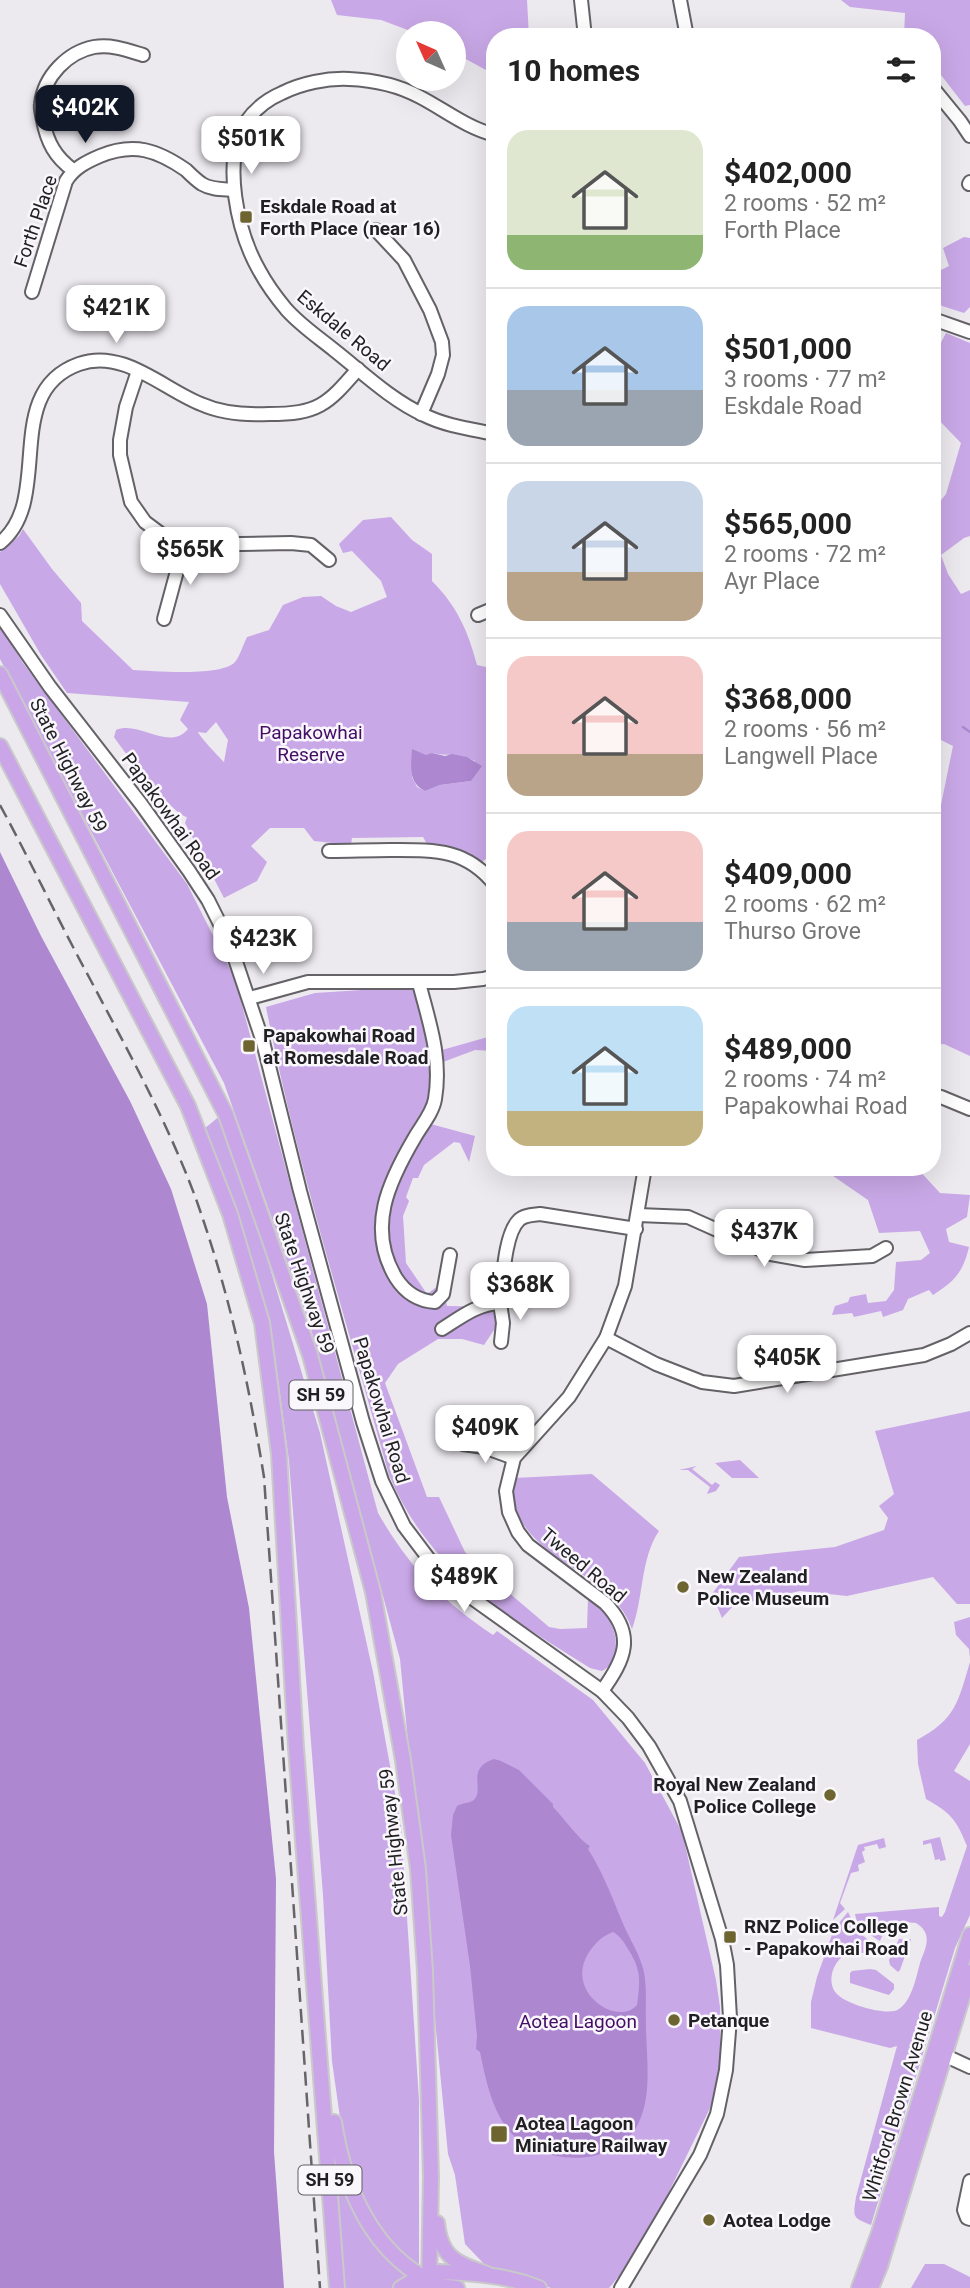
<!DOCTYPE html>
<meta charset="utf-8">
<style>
body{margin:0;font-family:Roboto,sans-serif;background:#f6f6f6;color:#222;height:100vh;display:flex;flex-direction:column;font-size:26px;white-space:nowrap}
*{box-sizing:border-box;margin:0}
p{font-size:23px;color:#767676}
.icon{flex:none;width:38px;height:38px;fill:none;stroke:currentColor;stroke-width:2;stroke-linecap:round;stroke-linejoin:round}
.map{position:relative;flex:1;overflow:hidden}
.panel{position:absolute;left:486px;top:28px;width:455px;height:1148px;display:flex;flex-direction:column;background:#fff;border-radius:28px;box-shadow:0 7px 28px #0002}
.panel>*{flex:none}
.needle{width:46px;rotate:315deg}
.tools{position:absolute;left:396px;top:21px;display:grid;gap:14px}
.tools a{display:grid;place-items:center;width:70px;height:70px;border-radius:50%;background:#fff;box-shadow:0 7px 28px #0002;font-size:35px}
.price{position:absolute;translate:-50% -60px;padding:0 16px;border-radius:14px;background:#fff;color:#222;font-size:23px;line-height:46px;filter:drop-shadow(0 2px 4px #0008)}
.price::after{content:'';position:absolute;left:50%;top:42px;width:21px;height:16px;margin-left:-10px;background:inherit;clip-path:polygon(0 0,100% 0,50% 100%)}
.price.on{background:#111827;color:#fff}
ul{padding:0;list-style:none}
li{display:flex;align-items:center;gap:21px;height:175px;padding:0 21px}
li+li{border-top:2px solid #e0e0e0}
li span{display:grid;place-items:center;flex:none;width:196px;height:140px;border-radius:21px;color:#555}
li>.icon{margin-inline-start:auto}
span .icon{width:84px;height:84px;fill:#fffc;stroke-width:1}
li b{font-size:30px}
h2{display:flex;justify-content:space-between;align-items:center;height:84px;padding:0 21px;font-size:30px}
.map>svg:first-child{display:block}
.green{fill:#c9a8e7;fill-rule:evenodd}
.water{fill:#ad87d0;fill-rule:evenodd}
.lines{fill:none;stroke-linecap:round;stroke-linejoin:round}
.stream{stroke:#ad87d0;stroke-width:2.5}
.minor-casing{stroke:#646267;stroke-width:16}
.major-casing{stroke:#c9c9ca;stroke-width:18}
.minor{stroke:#fff;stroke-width:12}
.major{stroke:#caa6e8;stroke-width:14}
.rail{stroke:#656467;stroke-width:2.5;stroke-dasharray:14 7;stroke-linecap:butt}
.poi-dot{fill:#6e6430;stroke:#f9f6fc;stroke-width:2.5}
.labels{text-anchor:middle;stroke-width:5;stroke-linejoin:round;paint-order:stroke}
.shield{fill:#f9f6fc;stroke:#616063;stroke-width:2}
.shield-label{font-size:18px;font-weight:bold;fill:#201f21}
.poi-label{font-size:19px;font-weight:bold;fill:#201f21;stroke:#f9f6fc;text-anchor:start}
.street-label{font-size:19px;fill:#201f21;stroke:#f9f6fc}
.park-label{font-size:19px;fill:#440d66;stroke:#f9f6fc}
</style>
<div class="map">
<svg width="970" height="2288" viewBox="0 0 970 2288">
<rect width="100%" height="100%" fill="#ece9ef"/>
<g class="green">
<polygon points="331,0 527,0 529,37 495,37 495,75 453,52 453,33 416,33 381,20 337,15"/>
<polygon points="841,0 970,0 970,105 965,106 941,75 933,69 933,37 904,37 905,13 850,7"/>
<polygon points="964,237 970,238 970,307 964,313 933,303 933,274 949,266 943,248"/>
<polygon points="946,333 970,343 970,536 964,538 941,555 948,574 961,594 970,590 970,1056 944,1044 933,1045 933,844 953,746 933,736 933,510 946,494 961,443 933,414 933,358"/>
<path d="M391,517L412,540L432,554V581C457,606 468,631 477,665L495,669V852L482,862C463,852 447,845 427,844L423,837L352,838L351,845L314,841L304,828H270L251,846L267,862L257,881L224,898L185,823L187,817C174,816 123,751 114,737L116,730C139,720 169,752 188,729L180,720L189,702L67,693L41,655L0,584V552L19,536L23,529L52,569L81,603L82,621L133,670C154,671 221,677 235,662C240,656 243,645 247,637L269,630L283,605L303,597L321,596L336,606L351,612L387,597L381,581L352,551L343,553L339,544L363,520ZM216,722L228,740L224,762C219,757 199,736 198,732L206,733ZM432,753C447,756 460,753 475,761L471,781L440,785L425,791L417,787L412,777Z"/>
<path d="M0,626L23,663L187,884L235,979L378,1513C409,1567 441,1600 493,1635L497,1631L593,1700L645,1763L682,1832L716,1980L720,2007L721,2063L711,2106L663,2204L620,2275L609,2288H551L487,2267L465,2244L455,2175L448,2154L400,1659L311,1329L224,1083L0,659Z"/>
<path d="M378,989L415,990L431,1052V1099L427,1123L475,1136L469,1162L460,1143L454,1142L424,1165L418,1178H413L406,1197L409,1201L403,1216L406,1263L427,1294L442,1283L447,1306L497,1307L496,1327L484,1345L462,1339H438L398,1364L385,1383L427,1497H439L465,1552L487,1574L549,1627L560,1629L587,1628L588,1599C594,1604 600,1608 605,1614C618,1629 622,1661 602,1671L590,1668C506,1615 429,1571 389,1475C346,1320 297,1165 266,1007L315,993Z"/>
<polygon points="495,1035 495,1051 475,1050 443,1062 442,1050"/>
<polygon points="221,1115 263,1245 320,1433 373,1672 401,1826 419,2100 419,2266 405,2258 388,2244 371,2216 355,2185 344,2146 332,2061 323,1895 289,1461 270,1319 204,1129"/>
<path d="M820,1167H916L940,1193L970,1195L967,1217L946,1229L949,1242L969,1247C963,1272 955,1281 933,1295L929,1290L908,1299L903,1310L883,1317L881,1311L854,1317L852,1313L832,1315L835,1306L848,1302L850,1297L866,1294L868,1303L886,1301L894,1290L896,1262L921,1260L930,1253L920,1231L879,1233L868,1200Z"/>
<polygon points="970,1411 970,1604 957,1604 933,1577 847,1596 800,1591 734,1605 722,1618 712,1594 739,1557 835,1547 884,1530 888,1518 879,1506 894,1494 875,1431"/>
<polygon points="740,1460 759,1478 732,1478 715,1463"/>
<polygon points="697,1466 692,1469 712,1485 715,1482 720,1485 716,1491 707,1494 710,1487 688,1470 679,1470"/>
<path d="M592,1474L659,1531C640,1559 644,1597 632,1629C612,1567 500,1555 515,1478Z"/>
<polygon points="970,1617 970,1658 969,1649 956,1635 954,1622"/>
<path d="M970,1662V1744L954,1771L970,1781V1915L955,1948L871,2225C852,2217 853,2218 856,2197L897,2046L890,2048L811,2028V2002L817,1977L834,1929L848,1912C858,1931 858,1934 878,1946L874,1952C864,1954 851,1951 842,1957C838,1960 835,1965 833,1970C830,1979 831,1989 838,1995C847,2004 888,2017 899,2009C913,1999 916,1976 921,1960C927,1945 932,1933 916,1923C897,1921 888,1922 880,1941C869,1934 857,1928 855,1914L939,1907V1916L942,1917L945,1912L967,1846C956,1819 951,1813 926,1799L918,1764L917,1740C956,1719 958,1702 970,1662Z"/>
<polygon points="940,1837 946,1860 940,1861 940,1859 935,1860 931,1843 923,1845 923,1841"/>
<polygon points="884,1838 886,1847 879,1849 877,1844 864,1847 865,1850 862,1852 865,1862 858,1865 859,1871 851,1873 840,1903 845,1909 833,1920 858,1845"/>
<polygon points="899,1939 911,1939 900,1970 898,1972 890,1965 889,1960"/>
<polygon points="870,1969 876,1970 894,1984 894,1989 889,1995 850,1983 850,1973 852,1971"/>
<path d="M340,2176C353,2220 378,2246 409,2276L392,2288H342L333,2177Z"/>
<polygon points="925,2264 944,2264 970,2277 970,2288 911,2288"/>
</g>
<g class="water">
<path d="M412,749L426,755L432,753L445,756L452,754L467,757L482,766L471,781L440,785L425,791C408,783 411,765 412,749Z"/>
<polygon points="0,852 41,936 130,1101 171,1189 207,1304 227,1497 249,1608 276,1879 274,2152 284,2288 0,2288"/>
<path d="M494,1759L501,1761L519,1770L553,1804V1807C563,1817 581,1842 590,1846L588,1849C604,1874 613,1900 624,1926C630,1939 638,1952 642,1965C648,1983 645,2005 646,2024C646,2056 653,2094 638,2124C615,2171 534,2166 506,2127C491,2106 485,2077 480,2052L476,2049L477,2036L470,1966L451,1835L453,1815L457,1806C462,1803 470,1803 474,1800C485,1789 465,1769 494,1759ZM613,1932C620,1936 624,1942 628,1949C642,1971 640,1981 637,2005C616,2028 565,1991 588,1954C594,1944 602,1936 613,1932Z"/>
</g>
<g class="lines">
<polyline class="stream" points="963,727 970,732"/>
<defs>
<g id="minor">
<polyline points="581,0 585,37"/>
<polyline points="680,0 687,37"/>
<polyline points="719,37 738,37"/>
<polyline points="933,88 960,121 970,136"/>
<path d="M495,135C467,128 445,110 420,97C398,85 374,80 349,79C327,78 302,83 282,93C268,99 255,109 246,122C221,161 238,233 259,270C266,283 276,297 286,309C300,325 318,337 334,350C362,372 391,400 424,415C446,426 471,429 495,434"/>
<path d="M73,170C55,157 47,142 43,120C42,115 40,108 41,104C44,76 68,52 94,47C111,44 127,50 143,55"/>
<polyline points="969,184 970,182"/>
<polyline points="376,230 404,260 430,310 442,342 443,355 438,374 421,414"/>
<path d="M32,292L66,181C74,168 86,162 100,156C134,142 157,150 186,170C191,175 196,180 202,184C212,190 224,189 234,190"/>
<polyline points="933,319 970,332"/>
<polyline points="138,371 126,407 120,440 120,455 131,502 145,522 161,534 184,545 291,543 311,545 329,560"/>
<path d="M0,543C55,499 0,392 79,364C123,348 163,389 201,404C221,413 247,415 269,414C318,414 327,405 358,369"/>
<polyline points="0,615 50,687 141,804 189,871 208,900 230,944 263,1042 300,1191 363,1422 382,1481 404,1526 432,1563 458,1588 602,1691 628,1718 649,1746 680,1801 722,1939 727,1965 730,2018 726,2070 717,2114 700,2155 621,2288"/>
<polyline points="478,615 495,608"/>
<polyline points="164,619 184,545"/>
<path d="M329,851C349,851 369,850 390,850C433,850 466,848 495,885"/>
<path d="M419,983C429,1022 442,1057 435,1099C433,1112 422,1125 415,1137C389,1181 366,1228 396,1278C405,1292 418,1301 435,1302L443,1294L450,1255"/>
<polyline points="250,998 308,982 454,982 483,979 495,976"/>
<polyline points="933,1095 941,1097 970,1109"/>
<polyline points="638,1215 688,1217 771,1254 805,1260 872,1256 886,1248"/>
<polyline points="500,1303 503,1323 501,1342"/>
<path d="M442,1329C461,1317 477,1304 500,1303C503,1283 504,1234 519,1220C524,1215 533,1215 540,1214L636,1229"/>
<polyline points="606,1338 656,1364 702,1382 734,1386 924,1355 951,1344 970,1333"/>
<polyline points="463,1444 484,1447 514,1458"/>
<path d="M602,1691C625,1659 636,1635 605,1603L528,1545L518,1532L509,1512L506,1491L514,1458L569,1397L606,1338L625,1286L645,1167"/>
<polyline points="935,2051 970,2067"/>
<polyline points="970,2181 964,2210 967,2218 970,2219"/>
</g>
<g id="major">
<polyline points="0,674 226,1115 310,1355 373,1592 403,1760 418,1869 425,1971 431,2176 429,2288"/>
<polyline points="0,746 188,1106 230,1214 262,1323 279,1454 296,1748 337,2288"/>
<path d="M334,2122C344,2187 372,2255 436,2284C441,2287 450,2287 457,2288"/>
<path d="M437,2223C441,2258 456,2263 487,2274"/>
<path d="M429,2280L438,2272C473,2273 506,2275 539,2288"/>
<polyline points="401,2288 411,2282 429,2280"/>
<polyline points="859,2288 879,2233 970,1935"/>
<polyline points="871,2288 880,2266 970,1972"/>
</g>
</defs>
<use href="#minor" class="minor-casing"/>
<use href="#major" class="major-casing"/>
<use href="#minor" class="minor"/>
<use href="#major" class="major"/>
<path class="rail" d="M0,805C31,862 59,922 90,979C128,1051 168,1123 196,1199C229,1292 248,1379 264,1477L320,2288"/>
</g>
<g class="poi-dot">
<rect x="239" y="210" width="14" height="14" rx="3.5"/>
<rect x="242" y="1039" width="14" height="14" rx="3.5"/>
<circle cx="683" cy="1587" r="7"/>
<circle cx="830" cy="1795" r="7"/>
<rect x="723" y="1930" width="14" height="14" rx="3.5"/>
<circle cx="674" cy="2020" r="7"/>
<rect x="490" y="2125" width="18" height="18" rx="3.5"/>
<circle cx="709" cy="2220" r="7"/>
</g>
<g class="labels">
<g class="shield">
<rect x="289.5" y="1380.5" width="63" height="29" rx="5"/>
<rect x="298.5" y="2165.5" width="63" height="29" rx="5"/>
</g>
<g class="shield-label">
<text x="321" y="1401">SH 59</text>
<text x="330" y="2186">SH 59</text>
</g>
<g class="poi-label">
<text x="260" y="213">Eskdale Road at<tspan x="260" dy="22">Forth Place (near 16)</tspan></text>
<text x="263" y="1042">Papakowhai Road<tspan x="263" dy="22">at Romesdale Road</tspan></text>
<text x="697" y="1583">New Zealand<tspan x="697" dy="22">Police Museum</tspan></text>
<text x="816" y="1791" text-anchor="end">Royal New Zealand<tspan x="816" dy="22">Police College</tspan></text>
<text x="744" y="1933">RNZ Police College<tspan x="744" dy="22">- Papakowhai Road</tspan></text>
<text x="688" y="2027">Petanque</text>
<text x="515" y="2130">Aotea Lagoon<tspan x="515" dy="22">Miniature Railway</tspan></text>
<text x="723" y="2227">Aotea Lodge</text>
</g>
<g class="street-label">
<text transform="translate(35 221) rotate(-71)" y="7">Forth Place</text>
<text transform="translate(344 330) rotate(40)" y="7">Eskdale Road</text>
<text transform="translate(69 765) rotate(63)" y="7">State Highway 59</text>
<text transform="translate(171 816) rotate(54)" y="7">Papakowhai Road</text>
<text transform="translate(305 1283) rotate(71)" y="7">State Highway 59</text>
<text transform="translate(382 1410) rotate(73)" y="7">Papakowhai Road</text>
<text transform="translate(584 1565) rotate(40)" y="7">Tweed Road</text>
<text transform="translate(393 1842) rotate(-96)" y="7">State Highway 59</text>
<text transform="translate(897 2106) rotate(-73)" y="7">Whitford Brown Avenue</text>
</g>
<g class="park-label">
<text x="311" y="739">Papakowhai<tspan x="311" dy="22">Reserve</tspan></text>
<text x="578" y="2028">Aotea Lagoon</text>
</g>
</g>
</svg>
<div class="tools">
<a><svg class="needle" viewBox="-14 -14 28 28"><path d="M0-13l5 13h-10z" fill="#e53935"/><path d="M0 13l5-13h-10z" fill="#767676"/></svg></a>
</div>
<b class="price on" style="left:85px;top:145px">$402K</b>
<b class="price" style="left:251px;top:176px">$501K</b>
<b class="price" style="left:116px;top:345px">$421K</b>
<b class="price" style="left:190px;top:587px">$565K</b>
<b class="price" style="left:263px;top:976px">$423K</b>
<b class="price" style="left:764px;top:1269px">$437K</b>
<b class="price" style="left:520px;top:1322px">$368K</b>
<b class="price" style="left:787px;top:1395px">$405K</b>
<b class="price" style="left:485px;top:1465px">$409K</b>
<b class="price" style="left:464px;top:1614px">$489K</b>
<section class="panel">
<h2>10 homes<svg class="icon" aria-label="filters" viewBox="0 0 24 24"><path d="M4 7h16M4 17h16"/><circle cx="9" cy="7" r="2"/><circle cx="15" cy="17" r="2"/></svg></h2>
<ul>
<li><span style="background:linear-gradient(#dfe7d0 75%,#8fb573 0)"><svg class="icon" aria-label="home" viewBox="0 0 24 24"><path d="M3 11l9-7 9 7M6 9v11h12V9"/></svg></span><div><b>$402,000</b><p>2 rooms · 52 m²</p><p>Forth Place</p></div></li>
<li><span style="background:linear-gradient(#a9c7e8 60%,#9aa5b1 0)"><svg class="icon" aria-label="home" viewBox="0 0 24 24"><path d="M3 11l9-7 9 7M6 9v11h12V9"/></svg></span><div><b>$501,000</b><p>3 rooms · 77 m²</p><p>Eskdale Road</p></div></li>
<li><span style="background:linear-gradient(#c9d6e8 65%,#b9a48a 0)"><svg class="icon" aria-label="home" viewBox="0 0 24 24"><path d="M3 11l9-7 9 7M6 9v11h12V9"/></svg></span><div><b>$565,000</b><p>2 rooms · 72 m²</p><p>Ayr Place</p></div></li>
<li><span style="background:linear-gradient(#f6c9c9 70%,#b9a48a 0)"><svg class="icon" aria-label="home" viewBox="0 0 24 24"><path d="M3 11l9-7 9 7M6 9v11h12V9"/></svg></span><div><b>$368,000</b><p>2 rooms · 56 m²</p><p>Langwell Place</p></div></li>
<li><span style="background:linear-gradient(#f6c9c9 65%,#9aa5b1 0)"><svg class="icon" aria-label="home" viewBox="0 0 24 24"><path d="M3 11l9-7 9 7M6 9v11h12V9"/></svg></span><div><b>$409,000</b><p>2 rooms · 62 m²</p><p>Thurso Grove</p></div></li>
<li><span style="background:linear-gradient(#bfe0f5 75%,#c2b280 0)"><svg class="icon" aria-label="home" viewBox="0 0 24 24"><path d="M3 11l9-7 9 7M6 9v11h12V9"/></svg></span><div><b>$489,000</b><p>2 rooms · 74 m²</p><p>Papakowhai Road</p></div></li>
</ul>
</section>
</div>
